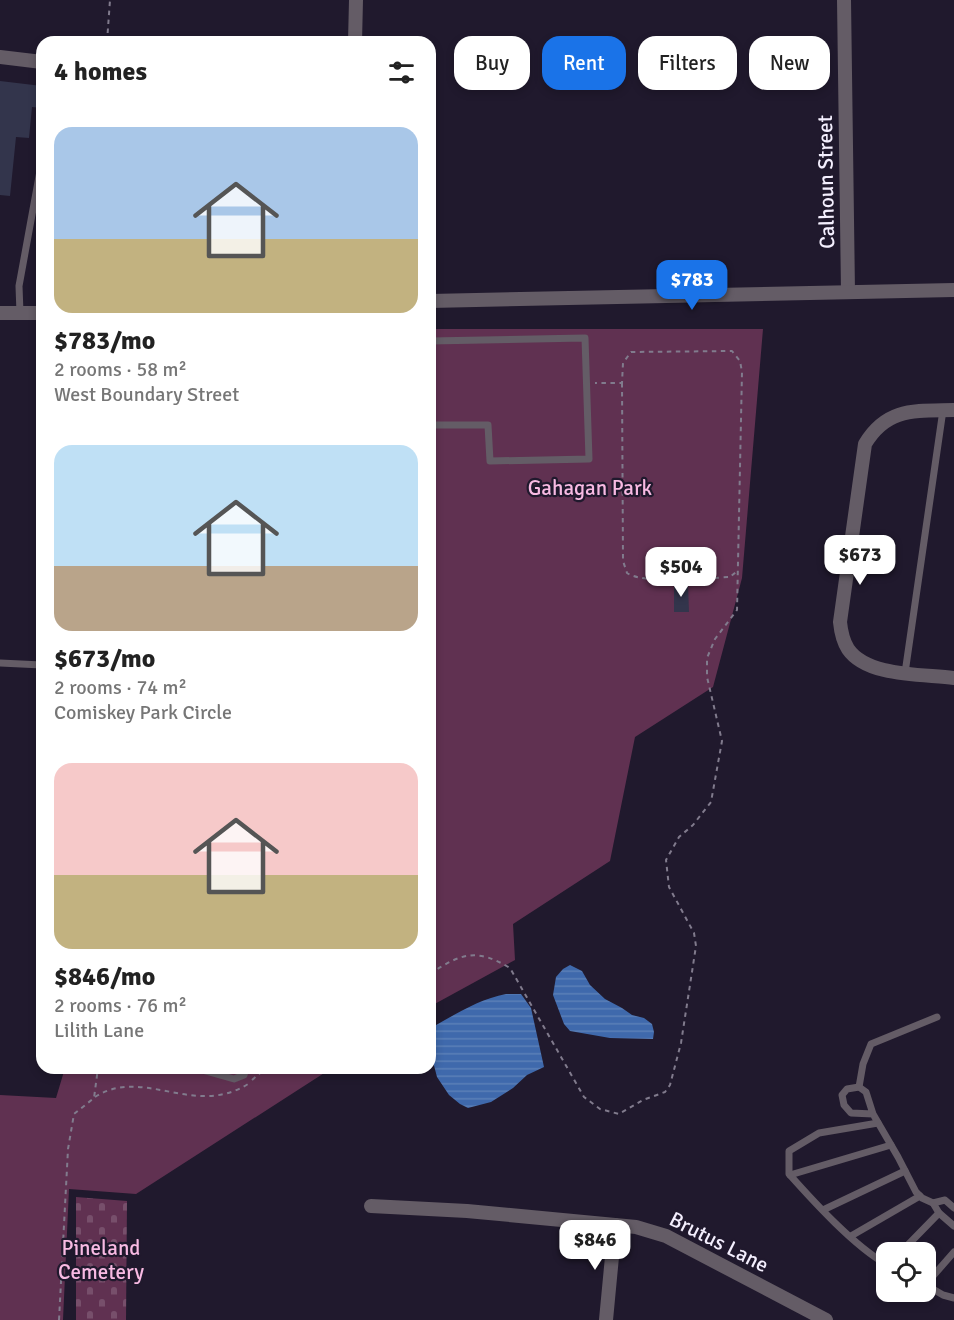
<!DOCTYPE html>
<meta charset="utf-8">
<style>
body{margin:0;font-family:Signika,sans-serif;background:#f2f2f2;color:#222;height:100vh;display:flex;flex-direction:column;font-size:22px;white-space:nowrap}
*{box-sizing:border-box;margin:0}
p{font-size:20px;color:#767676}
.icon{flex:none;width:33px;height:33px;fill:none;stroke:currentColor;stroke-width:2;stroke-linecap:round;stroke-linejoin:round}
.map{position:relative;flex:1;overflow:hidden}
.side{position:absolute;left:36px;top:36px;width:400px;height:1038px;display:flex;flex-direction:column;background:#fff;border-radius:18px;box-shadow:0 3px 9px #0003}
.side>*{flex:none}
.top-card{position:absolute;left:454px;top:36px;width:410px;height:54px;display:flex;gap:12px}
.controls{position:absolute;left:876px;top:1242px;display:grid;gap:12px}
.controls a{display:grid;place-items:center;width:60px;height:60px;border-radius:12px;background:#fff;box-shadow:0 3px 9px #0003;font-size:30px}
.price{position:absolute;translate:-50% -51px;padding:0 14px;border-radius:12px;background:#fff;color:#222;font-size:20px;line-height:39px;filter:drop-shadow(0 2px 3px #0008)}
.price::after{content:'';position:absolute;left:50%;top:36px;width:18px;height:14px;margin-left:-9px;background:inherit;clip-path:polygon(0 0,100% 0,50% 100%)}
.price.selected{background:#1a73e8;color:#fff}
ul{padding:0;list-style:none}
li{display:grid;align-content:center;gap:12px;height:318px;padding:0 18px}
li span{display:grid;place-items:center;height:186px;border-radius:18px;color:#555}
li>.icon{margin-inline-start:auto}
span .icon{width:108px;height:108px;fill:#fffc;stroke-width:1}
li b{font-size:26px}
h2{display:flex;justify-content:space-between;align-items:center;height:72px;padding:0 18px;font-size:26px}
.pill{padding:0 21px;border-radius:18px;background:#fff;box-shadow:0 3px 9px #0003;font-size:21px;line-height:54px}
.pill.selected{background:#1a73e8;color:#fff}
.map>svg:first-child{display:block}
.cemetery{fill:url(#cemetery-stones)}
.green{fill:#603151}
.water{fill:url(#water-rules)}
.building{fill:#33354c}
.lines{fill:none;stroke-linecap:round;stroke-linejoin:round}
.path{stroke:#817b8d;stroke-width:2;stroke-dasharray:4.5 4.5;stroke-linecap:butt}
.service{stroke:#645c66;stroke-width:7}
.minor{stroke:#645c66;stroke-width:14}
.labels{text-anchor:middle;stroke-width:4.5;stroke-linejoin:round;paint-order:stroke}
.street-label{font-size:21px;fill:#f4effe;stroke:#20192d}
.park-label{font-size:21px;fill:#f8bae3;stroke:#20192d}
</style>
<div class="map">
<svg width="954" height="1320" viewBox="0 0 954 1320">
<defs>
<pattern id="cemetery-stones" width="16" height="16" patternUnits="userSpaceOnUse" patternTransform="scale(1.5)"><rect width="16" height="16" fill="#603151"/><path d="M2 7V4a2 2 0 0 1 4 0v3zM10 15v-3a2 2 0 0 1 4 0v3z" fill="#774f6b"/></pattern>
<pattern id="water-rules" width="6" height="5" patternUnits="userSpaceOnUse" patternTransform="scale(1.5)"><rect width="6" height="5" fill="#3f69ac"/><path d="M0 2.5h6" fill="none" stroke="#5b7fb8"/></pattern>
</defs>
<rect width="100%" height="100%" fill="#20192d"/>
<polygon class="cemetery" points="76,1197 127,1201 126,1320 76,1320"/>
<g class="green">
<polygon points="431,329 763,329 742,578 713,687 635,737 610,861 513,924 515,960 431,1006"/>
<polygon points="65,1068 332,1068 136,1194 69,1189 63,1320 0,1320 0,1095 56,1098"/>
</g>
<g class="water">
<polygon points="570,965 582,971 590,985 605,999 622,1008 632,1015 644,1018 652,1024 654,1032 653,1039 610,1038 570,1031 564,1024 553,995 556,977 563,969"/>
<path d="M506,994H521L531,1008L544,1067L527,1075L513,1088L491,1102L468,1108L460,1104L449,1095L437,1077L431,1054V1028C454,1015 479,999 506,994Z"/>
</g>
<g class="building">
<polygon points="0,81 42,86 42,108 32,107 29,138 16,137 10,196 0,195"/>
<polygon points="674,584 688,584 689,612 674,612"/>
</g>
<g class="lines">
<g class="path">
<polyline points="107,42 110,0"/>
<path d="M622,383L623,561L627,573C646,585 705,578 730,577L736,572"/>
<path d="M430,974C461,953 477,948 510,968L584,1097L600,1109L619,1114L643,1100L665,1092L670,1085L681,1043L696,946L694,933L669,887L666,860L679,837L693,825L711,802L722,741L707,677V658L715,639L737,610L742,372L740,361L732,351L631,352L623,363L622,383H595"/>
<polyline points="252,1080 266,1068"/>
<path d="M95,1097C143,1066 194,1118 248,1084"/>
<polyline points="59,1320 68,1149 74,1114 94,1098 98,1068"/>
</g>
<g class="service">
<polyline points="20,313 19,286 42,160"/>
<polyline points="430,341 585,338 589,459 490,461 488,425 430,425"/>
<polyline points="0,663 42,665"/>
<polyline points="905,673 943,410"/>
<polyline points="195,1068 234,1079 244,1075 246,1068"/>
<polyline points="859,1087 863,1064 871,1044 937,1017"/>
<polyline points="873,1114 866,1092 859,1087 847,1089 842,1095 844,1105 851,1113 873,1114 898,1157 916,1192 922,1198 933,1203 939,1213 954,1226"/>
<path d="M878,1123L819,1133L789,1151V1174C814,1202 854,1246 886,1264"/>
<polyline points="790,1175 891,1145"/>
<polyline points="933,1203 945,1200 954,1208"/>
<polyline points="823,1210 905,1171"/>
<polyline points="851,1236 920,1196"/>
<polyline points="901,1252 939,1213"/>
<polyline points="926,1284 954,1252"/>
<polyline points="926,1285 943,1295 954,1298"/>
</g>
<g class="minor">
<polyline points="844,0 848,292"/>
<polyline points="355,42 356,0"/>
<polyline points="0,57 42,62"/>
<polyline points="430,301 954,290"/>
<polyline points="0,313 42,313"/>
<path d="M954,410C916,411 887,407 865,444L840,622C841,632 843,641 848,649C867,677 923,674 954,678"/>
<polyline points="371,1206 467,1211 636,1227 666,1236 826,1320"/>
<polyline points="606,1320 615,1225"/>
</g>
</g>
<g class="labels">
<g class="street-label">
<text transform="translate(826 182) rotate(-91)" y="7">Calhoun Street</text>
<text transform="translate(719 1242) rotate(27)" y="7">Brutus Lane</text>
</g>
<g class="park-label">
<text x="590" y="495">Gahagan Park</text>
<text x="101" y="1255">Pineland<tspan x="101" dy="24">Cemetery</tspan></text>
</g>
</g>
</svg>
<div class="controls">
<a><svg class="icon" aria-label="locate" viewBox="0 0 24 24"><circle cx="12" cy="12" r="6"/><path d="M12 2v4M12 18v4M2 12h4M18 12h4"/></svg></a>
</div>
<b class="price selected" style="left:692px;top:311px">$783</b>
<b class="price" style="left:860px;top:586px">$673</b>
<b class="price" style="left:681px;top:598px">$504</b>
<b class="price" style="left:595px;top:1271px">$846</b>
<div class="top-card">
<a class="pill">Buy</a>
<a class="pill selected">Rent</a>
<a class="pill">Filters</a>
<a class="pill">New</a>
</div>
<section class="side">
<h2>4 homes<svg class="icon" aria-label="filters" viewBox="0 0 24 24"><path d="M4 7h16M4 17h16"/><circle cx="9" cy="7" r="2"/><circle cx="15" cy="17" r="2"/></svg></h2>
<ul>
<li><span style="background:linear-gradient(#a9c7e8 60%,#c2b280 0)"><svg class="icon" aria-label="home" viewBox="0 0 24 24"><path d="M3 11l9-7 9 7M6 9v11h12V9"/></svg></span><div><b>$783/mo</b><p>2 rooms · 58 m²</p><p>West Boundary Street</p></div></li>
<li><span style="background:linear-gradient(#bfe0f5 65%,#b9a48a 0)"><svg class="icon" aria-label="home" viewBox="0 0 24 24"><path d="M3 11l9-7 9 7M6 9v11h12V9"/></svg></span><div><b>$673/mo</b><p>2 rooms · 74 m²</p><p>Comiskey Park Circle</p></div></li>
<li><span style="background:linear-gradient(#f6c9c9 60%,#c2b280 0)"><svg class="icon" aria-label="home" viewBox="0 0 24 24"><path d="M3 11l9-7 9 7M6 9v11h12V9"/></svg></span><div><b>$846/mo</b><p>2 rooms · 76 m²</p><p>Lilith Lane</p></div></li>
</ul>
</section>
</div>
